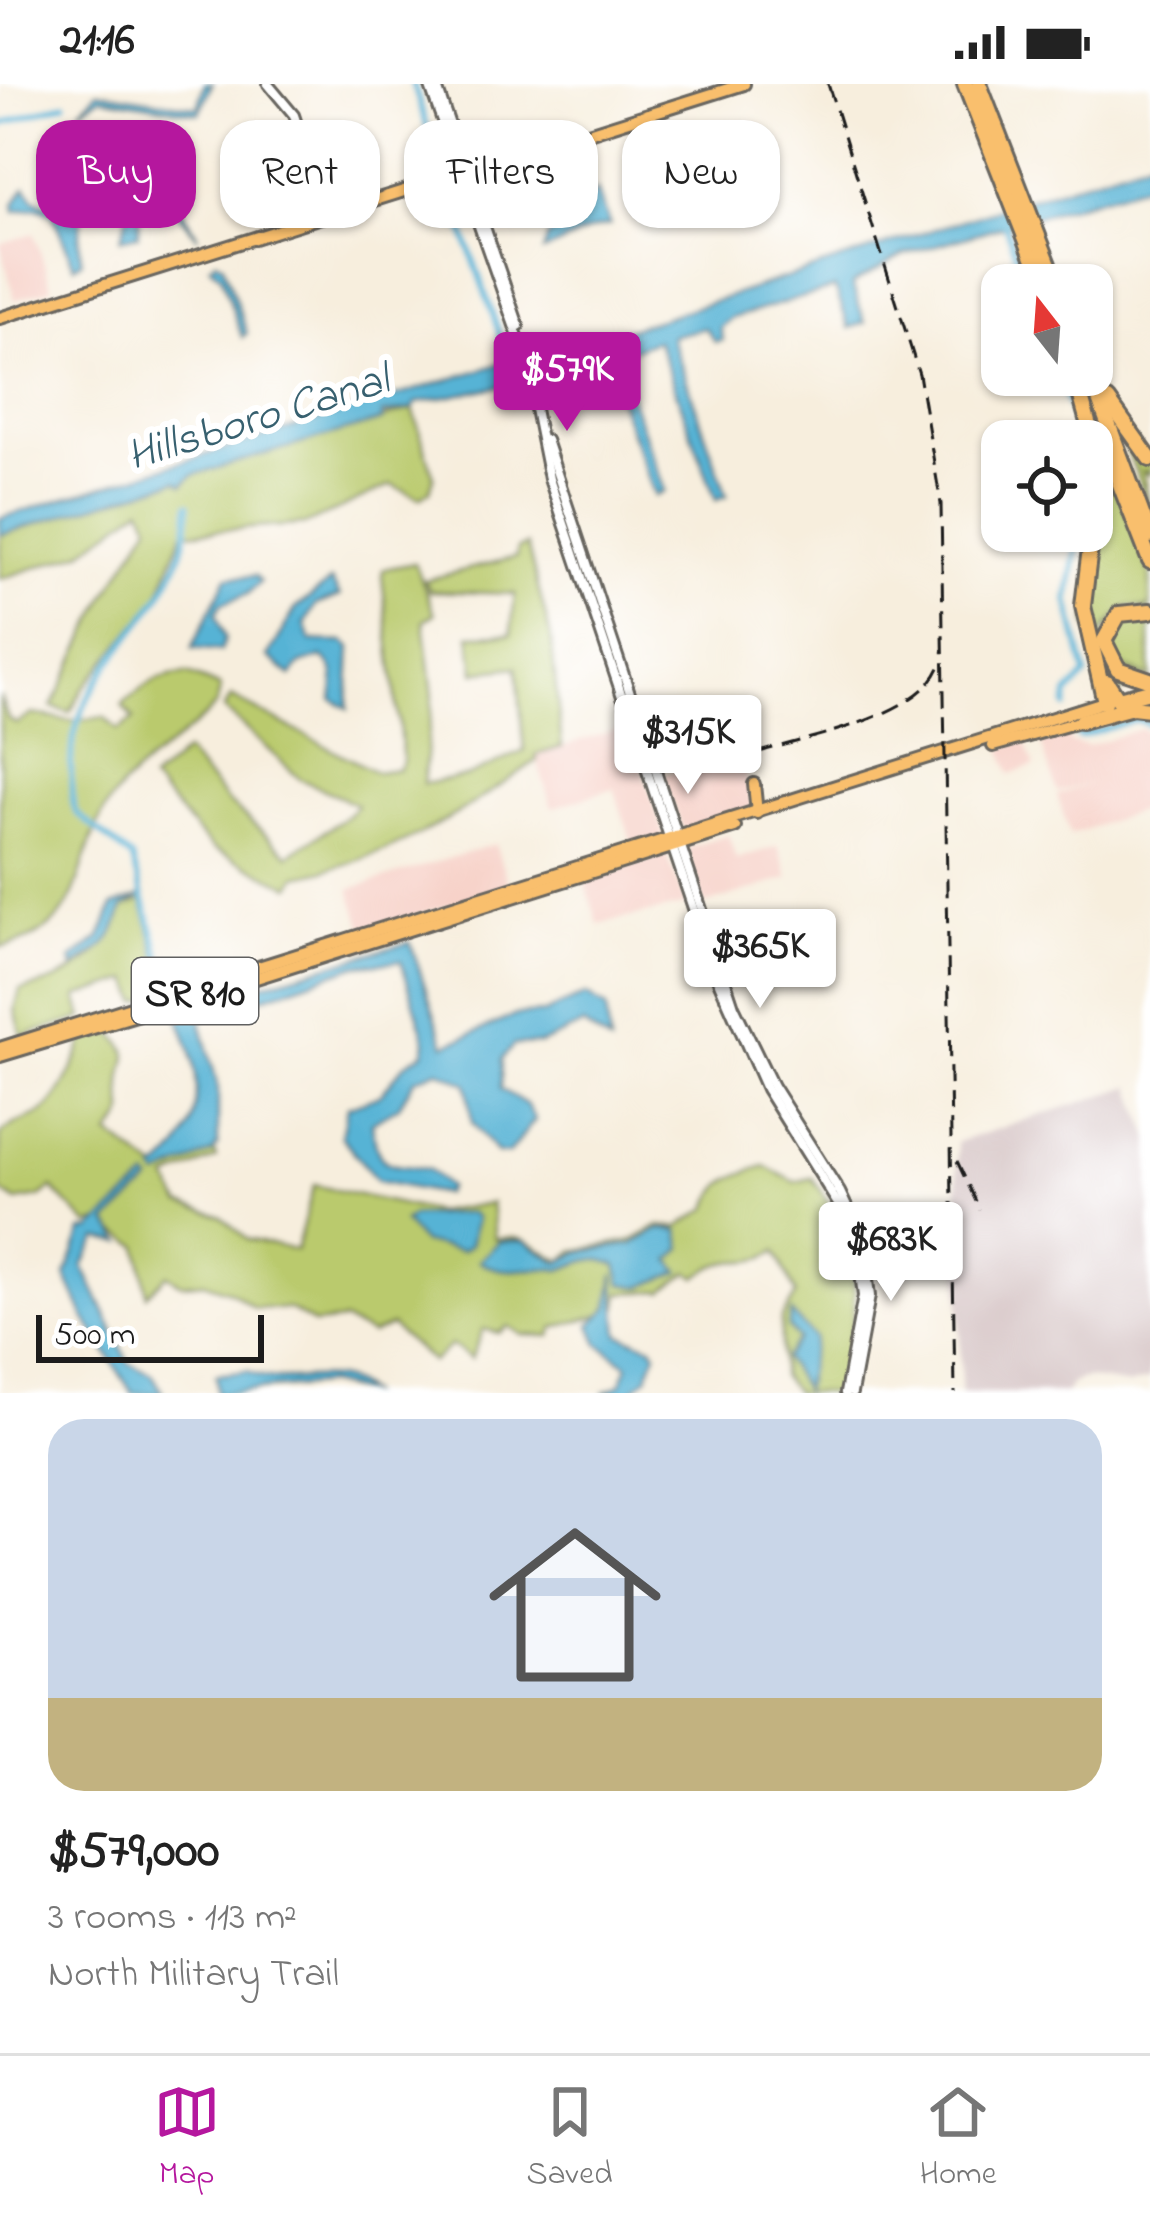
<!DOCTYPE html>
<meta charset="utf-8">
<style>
body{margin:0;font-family:"Indie Flower",sans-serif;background:#f6f6f6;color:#222;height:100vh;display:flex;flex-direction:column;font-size:45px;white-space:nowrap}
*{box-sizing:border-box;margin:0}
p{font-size:39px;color:#767676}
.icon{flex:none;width:66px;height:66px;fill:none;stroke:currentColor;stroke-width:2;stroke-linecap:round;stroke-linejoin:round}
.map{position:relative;height:1309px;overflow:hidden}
.drawer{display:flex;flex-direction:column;background:#fff;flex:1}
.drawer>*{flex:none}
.hud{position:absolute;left:36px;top:36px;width:1080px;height:108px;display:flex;gap:24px}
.needle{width:78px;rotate:343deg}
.controls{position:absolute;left:981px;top:180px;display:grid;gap:24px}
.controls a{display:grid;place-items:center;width:132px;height:132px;border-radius:24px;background:#fff;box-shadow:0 3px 9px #0004;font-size:60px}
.scale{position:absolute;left:36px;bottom:30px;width:228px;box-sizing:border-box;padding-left:12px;border:6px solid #1c1c1c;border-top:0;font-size:33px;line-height:42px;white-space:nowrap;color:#1c1c1c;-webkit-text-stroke:9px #fff;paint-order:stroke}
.price{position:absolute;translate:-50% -102px;padding:0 27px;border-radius:12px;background:#fff;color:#222;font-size:39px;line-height:78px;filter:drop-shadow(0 3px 6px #0008)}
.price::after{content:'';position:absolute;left:50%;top:72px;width:36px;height:27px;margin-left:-18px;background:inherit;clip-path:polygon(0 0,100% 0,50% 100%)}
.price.selected{background:#b5179e;color:#fff}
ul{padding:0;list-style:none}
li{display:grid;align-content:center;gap:24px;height:636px;padding:0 48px}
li+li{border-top:3px solid #e0e0e0}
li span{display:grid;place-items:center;height:372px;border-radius:36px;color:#555}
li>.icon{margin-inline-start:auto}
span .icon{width:216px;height:216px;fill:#fffc;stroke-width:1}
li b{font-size:51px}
.chip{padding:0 42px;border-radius:36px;background:#fff;box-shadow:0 3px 9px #0004;font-size:42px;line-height:108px}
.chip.selected{background:#b5179e;color:#fff}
.status{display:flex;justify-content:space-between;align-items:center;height:84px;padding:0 60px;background:#fff;direction:ltr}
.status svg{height:33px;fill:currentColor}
.dock{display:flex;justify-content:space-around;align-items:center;height:168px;border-top:3px solid #e0e0e0;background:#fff;font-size:33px;color:#767676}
.dock a{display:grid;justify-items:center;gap:6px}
.dock .selected{color:#b5179e}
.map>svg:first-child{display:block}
.built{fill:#f7d1c8}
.industrial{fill:#d2bfc0}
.green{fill:#baca6d;stroke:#6b7344;stroke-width:3}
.water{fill:#57b3d5;stroke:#3a6878;stroke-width:3}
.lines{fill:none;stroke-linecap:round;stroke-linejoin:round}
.canal{stroke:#57b3d5;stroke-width:6}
.minor-casing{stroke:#696660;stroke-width:14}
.major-casing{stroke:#696660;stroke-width:16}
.highway-casing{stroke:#696660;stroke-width:20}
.minor{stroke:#fff;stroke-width:8}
.major{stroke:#f9bf6d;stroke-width:10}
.highway{stroke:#f9bf6d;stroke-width:14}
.rail{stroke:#1c1c1c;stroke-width:3;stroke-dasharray:18 9;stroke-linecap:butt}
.labels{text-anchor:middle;stroke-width:12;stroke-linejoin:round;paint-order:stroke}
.shield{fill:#fff;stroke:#606060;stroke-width:3}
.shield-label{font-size:39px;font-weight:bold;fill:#1c1c1c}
.water-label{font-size:45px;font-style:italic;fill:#37606f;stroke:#fff}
</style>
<div class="status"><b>21:16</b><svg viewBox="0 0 49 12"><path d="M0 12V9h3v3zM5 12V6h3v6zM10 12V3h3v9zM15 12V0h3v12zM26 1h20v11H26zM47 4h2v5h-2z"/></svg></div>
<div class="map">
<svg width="1150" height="1309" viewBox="0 0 1150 1309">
<rect width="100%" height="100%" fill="#fff"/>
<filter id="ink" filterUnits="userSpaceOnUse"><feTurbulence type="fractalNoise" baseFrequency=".00833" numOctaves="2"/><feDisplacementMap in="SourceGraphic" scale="24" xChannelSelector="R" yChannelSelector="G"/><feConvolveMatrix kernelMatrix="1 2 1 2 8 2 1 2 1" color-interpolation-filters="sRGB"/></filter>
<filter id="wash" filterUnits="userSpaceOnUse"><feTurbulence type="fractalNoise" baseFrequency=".004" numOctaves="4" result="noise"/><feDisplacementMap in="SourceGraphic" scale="48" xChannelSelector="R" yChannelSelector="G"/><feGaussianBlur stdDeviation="2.7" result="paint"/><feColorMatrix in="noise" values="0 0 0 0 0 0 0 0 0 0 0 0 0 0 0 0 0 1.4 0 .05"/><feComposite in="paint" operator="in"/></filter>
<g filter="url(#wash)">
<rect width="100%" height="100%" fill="#f7eedd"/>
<g class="built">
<polygon points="34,149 52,204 15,216 0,160"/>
<polygon points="629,642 664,753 633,763 614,704 552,724 535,671"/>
<polygon points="1141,645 1150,651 1150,723 1070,751 1057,711 1095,698 1057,708 1040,656 1067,649 1070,658 1087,662"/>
<polygon points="1025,657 1035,682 1010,690 1002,664"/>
<polygon points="739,667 754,726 683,746 662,691"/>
<polygon points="728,751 736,775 778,762 789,794 704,821 687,764"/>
<polygon points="495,760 509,802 364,848 350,805"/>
<polygon points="666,770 687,821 598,840 585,797"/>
</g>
<polygon class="industrial" points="1132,1002 1150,1055 1150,1295 1129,1301 1087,1294 1072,1299 1066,1309 961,1309 957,1058"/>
<g class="green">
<polygon points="413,325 434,393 430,407 420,414 391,401 307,440 183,449 156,518 83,604 70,629 52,623 105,514 150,440 142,423 81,469 0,495 0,451 177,396 184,400 192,391"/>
<polygon points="1118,339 1150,377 1150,391 1143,387 1150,428"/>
<polygon points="1098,357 1150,490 1150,524 1126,523 1103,547 1104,570 1148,598 1113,610 1087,539"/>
<path d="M527,461L551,553L562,663L536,671L537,676C462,730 389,776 297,792L291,803L212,764L151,697L185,668L228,718L289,771C307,756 349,736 357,721L300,695L224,625L231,613L376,688L398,685L403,677L382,493L383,485L415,479L435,530L424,537L433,611L423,700L468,692L524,667L517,583L475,588L470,551L511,550L515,510L430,507L425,496L516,473L517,465Z"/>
<polygon points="1144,526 1150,528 1150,594 1113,578 1109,543"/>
<path d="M188,590L221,603L216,621C186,654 145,675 117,709C68,768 96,847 0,863V612L8,635L17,640L32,630L70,637L104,633L118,646L134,635L122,621C144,602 158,591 188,590Z"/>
<path d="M142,816L168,910L138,918L130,896L77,913L83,934L22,952L15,926L20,906C70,897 107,871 123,824Z"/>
<path d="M112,948C137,975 124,970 122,999C120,1028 134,1024 110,1051L162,1090L214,1067L216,1074L168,1095L181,1120L221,1132L247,1155L296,1166L314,1101L436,1128L491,1119L495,1155C527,1149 536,1165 562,1177L574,1167L633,1156L659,1142L678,1143L709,1124C717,1095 739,1090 765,1082L795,1098L812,1094C870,1168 857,1224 839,1309H796L781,1292V1236L796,1210L776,1167C748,1188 732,1165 697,1193L689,1188L663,1207L620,1209L617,1226L554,1244L551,1252L522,1251L508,1242L499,1249L483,1245L471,1275L451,1261L432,1278L391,1242L371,1250L343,1237L314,1240L289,1225L254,1224L230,1207L204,1198L182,1200L167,1191L147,1211L139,1162L99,1138L88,1141L52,1104L40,1113L16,1117L0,1107V1051C13,1039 19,1039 35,1032C58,1023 77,978 84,956Z"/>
</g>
<g class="water">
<polygon points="204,0 212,0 199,29 101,13 80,26 98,7 198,23"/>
<polygon points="77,43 110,101 176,116 198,153 172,122 150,118 141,123 138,151 121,154 132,117 94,97 77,69 57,76 57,65 71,57 68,46"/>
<polygon points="1150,75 1150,99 903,171 852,200 865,239 849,244 835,204 732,234 720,243 723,256 715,258 705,244 671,252 727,412 716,416 657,256 616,272 665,407 655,412 603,274 543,294 416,319 413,325 382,330 383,336 193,391 183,400 177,396 0,451 0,434 503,279 502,259 515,277 540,274"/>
<path d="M86,100L90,102L81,110C86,131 75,150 82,177L74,182L52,129L38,124L15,127L14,120L26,103L35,116L50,122Z"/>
<path d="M597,106L610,141C583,145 566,160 543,167L548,152L583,136L587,115Z"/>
<polygon points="216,176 223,180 247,249 242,253 221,192 210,182"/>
<polygon points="227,493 256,492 260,498 248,510 221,520 216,531 225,554 221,567 192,564"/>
<path d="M331,497L340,512L316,521L305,540L311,557L345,558L351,564L348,624L332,615C335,596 338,585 322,573L301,580L291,592L268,573L296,524Z"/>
<path d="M141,812L123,824C108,870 106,858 73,884L71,876L100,854L113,822Z"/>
<path d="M410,858L445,961L516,931L544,929L586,911L606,924L610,960L583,941L540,960L514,961L502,975L501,1005L526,1020L535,1036L508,1070L497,1069L472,1039L467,1000L438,986L415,995L399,1022L372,1039C378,1090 388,1078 428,1085L448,1103L444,1110L377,1097L341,1052L347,1023L380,1011L405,980L424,968L426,957L401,877L357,881L257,915L214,922L201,938L218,1003V1060L213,1068L159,1093L155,1088C212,1045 203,984 174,925Z"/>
<polygon points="148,1094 151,1098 108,1138 122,1158 98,1155 83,1182 129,1279 152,1290 163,1309 132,1309 85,1234 66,1192 82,1147 91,1146"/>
<polygon points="470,1129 476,1134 470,1161 461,1167 422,1159 404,1138 411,1132"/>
<path d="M660,1145L679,1146L683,1164L671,1176L680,1188L641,1203L622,1200L617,1181C592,1170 584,1178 560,1186C533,1180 506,1195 479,1177L500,1157H525L559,1179L580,1168L633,1160Z"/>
<polygon points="614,1190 619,1250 652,1262 656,1269 648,1292 629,1309 603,1309 621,1300 628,1281 599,1260 591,1241 609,1223"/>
<polygon points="791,1229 814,1254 804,1306 784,1274 798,1255 788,1243"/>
<path d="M247,1287C286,1309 332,1276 367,1309L327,1300L217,1309L216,1291Z"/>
</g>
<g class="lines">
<g class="canal">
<polyline points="413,0 439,78"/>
<polyline points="0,41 65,19"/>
<polyline points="446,97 504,263"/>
<polyline points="1003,136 1027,201"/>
<polyline points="1059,291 1080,357"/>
<polyline points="1066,623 1068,610 1086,591 1068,516 1080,447"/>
<polyline points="1075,649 1080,653 1136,635 1150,641"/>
<path d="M171,909L132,774L76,729C70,714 72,700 71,684C70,573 189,534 189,420"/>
</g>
</g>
</g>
<g filter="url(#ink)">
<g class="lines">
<defs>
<g id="minor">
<polyline points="268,0 294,31 327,131"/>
<polyline points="429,0 524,270 549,395 715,890 766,1005 841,1125 856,1160 863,1212 845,1309"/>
<polyline points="436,0 519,242"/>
<polyline points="546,356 734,922 773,1002 840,1108 863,1157 870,1212 852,1309"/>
</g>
<g id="major">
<polyline points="0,234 744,0"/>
<polyline points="993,662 1085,636"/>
<polyline points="754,700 757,729"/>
<polyline points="215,907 735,743"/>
<polyline points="0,964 1107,617"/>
<polyline points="0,972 146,928"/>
</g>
<g id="highway">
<polyline points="965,0 1044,201"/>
<polyline points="979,0 1057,201"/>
<polyline points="1075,291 1100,382 1083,522 1105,618"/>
<polyline points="1090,291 1150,452"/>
<polyline points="1108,316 1150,375"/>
<polyline points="1101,352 1150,477"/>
<polyline points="1150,527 1119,530 1104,557 1118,585 1150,596"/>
<polyline points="1107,598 1118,615 1150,607"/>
<polyline points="1081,637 1132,623 1150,625"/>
</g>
</defs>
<use href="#minor" class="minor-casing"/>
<use href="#major" class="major-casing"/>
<use href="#highway" class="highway-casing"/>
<use href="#minor" class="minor"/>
<use href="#major" class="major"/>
<use href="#highway" class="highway"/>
<g class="rail">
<polyline points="828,0 919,290 941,420 955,1309"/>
<path d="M756,669C807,653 925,633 941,578"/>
<polyline points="957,1077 980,1126"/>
</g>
</g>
</g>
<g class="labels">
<rect class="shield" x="132" y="874" width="126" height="66" rx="9"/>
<g class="shield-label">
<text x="195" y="921">SR 810</text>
</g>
<g class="water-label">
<text transform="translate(257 331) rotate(-17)" y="16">Hillsboro Canal</text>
</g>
</g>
</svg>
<div class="controls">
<a><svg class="needle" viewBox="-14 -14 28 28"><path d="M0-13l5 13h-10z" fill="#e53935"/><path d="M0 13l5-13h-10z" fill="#767676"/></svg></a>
<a><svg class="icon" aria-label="locate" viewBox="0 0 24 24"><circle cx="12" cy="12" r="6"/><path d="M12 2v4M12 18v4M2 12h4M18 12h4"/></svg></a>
</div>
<div class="scale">500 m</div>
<b class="price selected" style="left:567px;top:350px">$579K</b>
<b class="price" style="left:688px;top:713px">$315K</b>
<b class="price" style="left:760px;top:927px">$365K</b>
<b class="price" style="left:891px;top:1220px">$683K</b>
<div class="hud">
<a class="chip selected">Buy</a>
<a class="chip">Rent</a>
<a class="chip">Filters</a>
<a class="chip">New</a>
</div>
</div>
<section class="drawer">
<ul>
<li><span style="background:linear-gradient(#c9d6e8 75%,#c2b280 0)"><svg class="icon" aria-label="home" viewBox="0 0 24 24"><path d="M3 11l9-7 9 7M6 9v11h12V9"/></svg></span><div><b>$579,000</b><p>3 rooms · 113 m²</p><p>North Military Trail</p></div></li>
</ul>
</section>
<nav class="dock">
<a class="selected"><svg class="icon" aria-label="map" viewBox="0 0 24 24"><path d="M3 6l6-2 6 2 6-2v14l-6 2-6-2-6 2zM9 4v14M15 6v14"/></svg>Map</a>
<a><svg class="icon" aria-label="saved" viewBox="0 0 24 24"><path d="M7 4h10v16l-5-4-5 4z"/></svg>Saved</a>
<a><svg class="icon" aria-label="home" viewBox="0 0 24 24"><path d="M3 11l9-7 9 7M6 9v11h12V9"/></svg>Home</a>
</nav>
